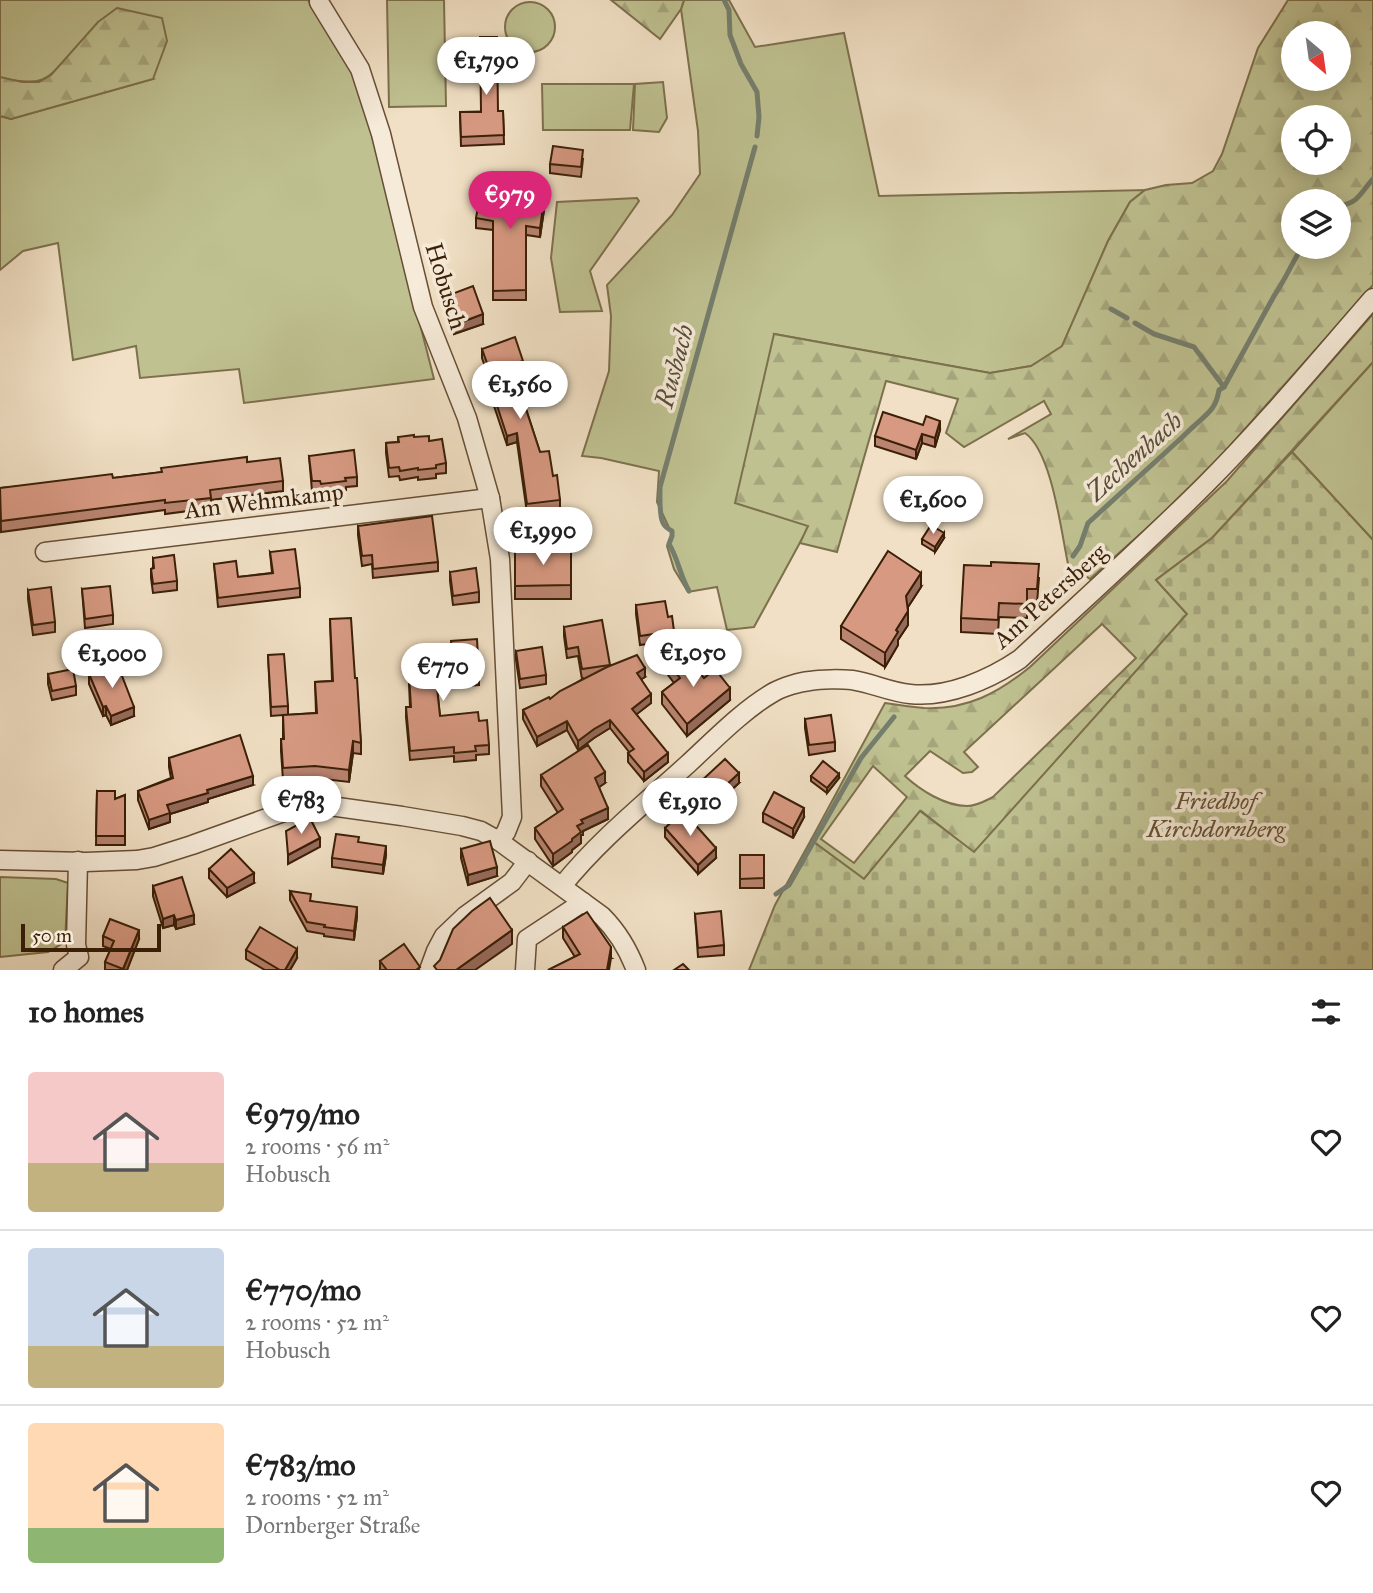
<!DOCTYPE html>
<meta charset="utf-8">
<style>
body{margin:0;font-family:"IM FELL Great Primer",serif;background:#f6f6f6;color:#222;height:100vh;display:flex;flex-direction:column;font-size:26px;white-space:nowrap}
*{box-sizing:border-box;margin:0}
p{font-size:23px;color:#767676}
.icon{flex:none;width:38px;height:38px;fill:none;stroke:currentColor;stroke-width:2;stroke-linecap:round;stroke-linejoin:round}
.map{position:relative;height:970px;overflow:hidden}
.sheet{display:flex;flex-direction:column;background:#fff;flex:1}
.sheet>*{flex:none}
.needle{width:46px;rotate:151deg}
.buttons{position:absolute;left:1281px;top:21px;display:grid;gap:14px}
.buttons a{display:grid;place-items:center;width:70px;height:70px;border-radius:50%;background:#fff;box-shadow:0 4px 18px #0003;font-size:35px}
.scale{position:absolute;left:21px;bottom:18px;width:140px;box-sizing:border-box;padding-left:7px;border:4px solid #3b1f07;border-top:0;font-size:19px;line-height:24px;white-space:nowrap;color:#3b1f07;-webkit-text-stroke:5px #f6ebd9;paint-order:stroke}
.price{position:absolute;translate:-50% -60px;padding:0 16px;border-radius:24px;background:#fff;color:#222;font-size:23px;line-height:46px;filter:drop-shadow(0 2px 4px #0008)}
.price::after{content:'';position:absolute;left:50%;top:42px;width:21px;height:16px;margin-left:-10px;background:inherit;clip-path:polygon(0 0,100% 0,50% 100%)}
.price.on{background:#db2777;color:#fff}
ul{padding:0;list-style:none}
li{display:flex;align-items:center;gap:21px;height:175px;padding:0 28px}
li+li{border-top:2px solid #e0e0e0}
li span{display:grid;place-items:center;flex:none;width:196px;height:140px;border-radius:7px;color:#555}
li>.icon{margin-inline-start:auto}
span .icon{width:84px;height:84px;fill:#fffc;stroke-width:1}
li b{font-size:30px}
h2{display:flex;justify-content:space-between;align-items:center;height:84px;padding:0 28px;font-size:30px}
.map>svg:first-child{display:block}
.green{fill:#bfc191;stroke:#7d704c;stroke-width:2}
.forest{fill:url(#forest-firs);stroke:#7d704c;stroke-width:2;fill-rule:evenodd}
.cemetery{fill:url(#cemetery-stones);stroke:#7d704c;stroke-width:2}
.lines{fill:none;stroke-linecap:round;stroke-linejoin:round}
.stream{stroke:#757e6d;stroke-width:5}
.minor-casing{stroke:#684f36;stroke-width:21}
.minor{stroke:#f6ebd9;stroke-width:18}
.wall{fill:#b98470;stroke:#3b1f07;stroke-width:2}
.shaded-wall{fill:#966b5b;stroke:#3b1f07;stroke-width:2}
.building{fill:#d79982;stroke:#3b1f07;stroke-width:2}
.labels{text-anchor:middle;stroke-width:7;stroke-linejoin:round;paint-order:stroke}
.street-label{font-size:24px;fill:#3b1f07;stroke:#f6ebd9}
.park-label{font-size:24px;font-style:italic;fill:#635030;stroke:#f6ebd9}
.water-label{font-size:26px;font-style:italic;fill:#584e3a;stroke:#f6ebd9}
</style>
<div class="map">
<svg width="1373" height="970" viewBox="0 0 1373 970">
<defs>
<pattern id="forest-firs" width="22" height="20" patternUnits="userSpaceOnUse" patternTransform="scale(1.75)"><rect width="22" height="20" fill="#bfc191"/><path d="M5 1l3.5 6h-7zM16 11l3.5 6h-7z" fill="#a5a57c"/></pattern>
<pattern id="cemetery-stones" width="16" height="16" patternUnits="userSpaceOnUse" patternTransform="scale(1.75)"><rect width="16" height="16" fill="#bfc191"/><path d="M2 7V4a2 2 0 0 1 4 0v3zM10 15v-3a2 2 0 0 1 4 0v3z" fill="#a5a57c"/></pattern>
</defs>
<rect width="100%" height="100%" fill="#f1e0c5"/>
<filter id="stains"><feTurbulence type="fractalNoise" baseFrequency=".00286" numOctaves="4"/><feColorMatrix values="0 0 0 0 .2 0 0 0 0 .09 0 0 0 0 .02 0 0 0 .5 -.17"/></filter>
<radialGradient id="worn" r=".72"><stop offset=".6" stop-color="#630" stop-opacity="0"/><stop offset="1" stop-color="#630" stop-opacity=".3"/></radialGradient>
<g class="green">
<path d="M0,0H308L352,70L361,93L434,379L244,403L239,369L140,378L136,346L73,360L58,243L23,251L0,270V116L11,119L153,79L73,52C45,82 45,85 3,79L0,77Z"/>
<polygon points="387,0 444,0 446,106 389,107"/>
<polygon points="684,0 729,0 755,47 844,33 879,196 1145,190 1130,202 1108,241 1062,347 1031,366 990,373 774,334 809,526 754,627 727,630 717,587 688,592 674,569 667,546 672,534 657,502 659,471 601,458 582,456 609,371 611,316 607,285 672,215 700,174 698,131 681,9"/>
<circle cx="530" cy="27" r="25"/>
<polygon points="663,82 667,118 659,132 633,130 635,84"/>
<polygon points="542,84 634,84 630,130 543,130"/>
<polygon points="637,198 639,201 590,271 602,311 560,312 551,258 557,202"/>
<polygon points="1373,362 1373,540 1292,452"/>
<polygon points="0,877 56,879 68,883 65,942 48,952 0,957"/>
</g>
<g class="forest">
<polygon points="611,0 684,0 681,9 660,39"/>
<path d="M1288,0H1373V285L1196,484L1090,579L1068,564C1061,531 1052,452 1025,433L1008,439L1051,414L1044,401L964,447L946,433L958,399L886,381L837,552L800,543L808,526L735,503L774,334L990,373L1031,366L1062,346L1108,241L1130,202L1145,190L1166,185L1192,183L1213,171L1222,154L1258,48ZM1293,33H1339V79H1293ZM1293,117H1339V163H1293ZM1293,201H1339V247H1293Z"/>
<polygon points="117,8 162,18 167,41 153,79 11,119 0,116 0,77 22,82 39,82 51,75 98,22"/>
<path d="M1373,314V362L1212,538L1156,580L1187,614L974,853L921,811L864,879L811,840L885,703C898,705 911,707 924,708C967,710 998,693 1030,667L1227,481ZM1102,624L1136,658L993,797C985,801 977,806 967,806C945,806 920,790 905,776L930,751L963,773L972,772L978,767L964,752ZM873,766L907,797L854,863L821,839Z"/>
</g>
<polygon class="cemetery" points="1292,452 1373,540 1373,970 749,970 775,905 811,840 864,879 920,811 974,852 1187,614 1156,580 1212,538"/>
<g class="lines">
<g class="stream">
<polyline points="724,0 729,10 730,35 741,64 757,92 759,117 757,136"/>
<path d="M1339,206C1360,202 1360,193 1373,179"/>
<polyline points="1111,309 1127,318"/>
<polyline points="1135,323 1154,334 1194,347 1224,387"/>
<path d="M1073,556L1080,546L1088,523L1178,441C1184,436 1188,431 1194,426C1208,413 1216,409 1219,390L1224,387L1274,296C1285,280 1292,263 1302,247"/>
<path d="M689,591C680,576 678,558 669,544L672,536V531C668,529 665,527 663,523C659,515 660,496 660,487L755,147"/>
<polyline points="776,894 789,885 861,758 894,717"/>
</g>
<defs>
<g id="minor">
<polyline points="319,2 360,69 381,134 423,307 467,418 490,498 500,559 512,817 506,832 499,841"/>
<polyline points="45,552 490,498"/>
<path d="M0,860L86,862L137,860L154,857L192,845L292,809L323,805L402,816L462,826L481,831L499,841L602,916C618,932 628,949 636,970"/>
<path d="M562,886C599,840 645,803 688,764C714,740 744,709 774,692C783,687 799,682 810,681C821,679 841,679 852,680C872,683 890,692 910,694C947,698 989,680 1020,659C1082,601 1146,544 1206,484C1265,425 1318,361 1373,298"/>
<polyline points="63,970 79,957 76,945 78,861"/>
<polyline points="429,970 436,951 444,936 465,916 512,882 528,861"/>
<polyline points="525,970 527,939 583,902"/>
</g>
</defs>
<use href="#minor" class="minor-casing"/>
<use href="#minor" class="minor"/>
</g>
<g class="wall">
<polygon points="503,111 504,144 461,146 460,112"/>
<polygon points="583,159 581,177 550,173 550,164"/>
<polygon points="545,203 540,237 526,235 526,300 493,300 493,230 476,228 476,218"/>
<polygon points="444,297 483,324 454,334 444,306"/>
<polygon points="482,349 523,370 525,385 519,387 540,452 553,476 560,500 560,509 527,513 517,442 507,445 488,388 489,378 482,358"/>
<polygon points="940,430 935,447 922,443 916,459 875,446 875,436"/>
<polygon points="398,437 414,437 429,441 446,463 446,473 436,474 436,478 418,480 418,477 400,480 399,476 389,477 386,453 386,443 398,442"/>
<polygon points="309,456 357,477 357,486 346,487 346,490 321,493 320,490 312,491"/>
<polygon points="247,462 283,481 283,491 211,500 211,508 165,514 165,510 1,532 0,488 113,478"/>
<polygon points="358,526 438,562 438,571 373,578 372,564 362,566 358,535"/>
<polygon points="944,538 935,552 922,544 922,539"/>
<polygon points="571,548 571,599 515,599 515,549"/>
<polygon points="270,552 300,588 300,597 218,607 214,564 238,577 272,573"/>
<polygon points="153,558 177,581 177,590 153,593 151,578 151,569 153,568"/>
<polygon points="991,566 1039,578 1037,603 1027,603 1027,618 999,617 998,634 961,632 961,618"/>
<polygon points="450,572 479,592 479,602 453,605 450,581"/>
<polygon points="921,587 908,607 908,625 898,640 898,645 885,667 841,639 841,626"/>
<polygon points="82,589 113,615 113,624 85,628"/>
<polygon points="28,590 55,622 55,632 33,635 28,599"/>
<polygon points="636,605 668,617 674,631 674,640 640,645 636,614"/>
<polygon points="330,619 355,678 361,743 361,754 353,753 349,782 315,778 283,780 281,751 281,739 283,739 283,715 271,716 268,655 288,706 288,715 316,713 315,682 332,681"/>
<polygon points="564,627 610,665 645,677 641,679 651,703 636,714 668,762 644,781 628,762 628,753 629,752 610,728 594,738 578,750 567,730 537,746 523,719 523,710 550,699 584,678 582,679 578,656 567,658 564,636"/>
<polygon points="516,651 546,675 546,684 520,688 516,660"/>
<polygon points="408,659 479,676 479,685 437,688 440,716 479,721 489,745 489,754 476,755 476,760 454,762 454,756 410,760 406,717 406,707 410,707"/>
<polygon points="668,663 704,678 730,700 687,736 662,704 662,692 674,683 668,675"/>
<polygon points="48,674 76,686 76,695 52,700 48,684"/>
<polygon points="89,674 134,716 111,725 106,715 103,716 89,684"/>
<polygon points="805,719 835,742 835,751 809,755 805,728"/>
<polygon points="169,758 253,785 208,799 208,802 170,814 170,822 149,829 138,800 138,791 171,778 169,767"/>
<polygon points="541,775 605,783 599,787 608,819 583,831 583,835 581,835 581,843 572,850 572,852 553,866 535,839 535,828 558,813 541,786"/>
<polygon points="811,776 839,778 827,793 811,781"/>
<polygon points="699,783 739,783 712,807 699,793"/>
<polygon points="97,791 115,799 125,795 125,845 96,845"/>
<polygon points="763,813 804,817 793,838 763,822"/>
<polygon points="665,828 716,858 698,874 665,837"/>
<polygon points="461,849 497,876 468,885 461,858"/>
<polygon points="386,855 383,874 332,867 332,858"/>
<rect x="740" y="855" width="24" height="33"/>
<polygon points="209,869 254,883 227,897 209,878"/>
<polygon points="153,886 194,924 176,929 174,925 163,928 153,896"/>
<polygon points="290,891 311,901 357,916 354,940 324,936 324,934 307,931 290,900"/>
<polygon points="695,914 724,945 724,955 698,957"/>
<polygon points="563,927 611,958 575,957 563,938"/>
<polygon points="103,936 139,939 127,970 105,970 105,962 111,949 103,946"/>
<polygon points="246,950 297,958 290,970 265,970 246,959"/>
<polygon points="380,961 420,970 380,970"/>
</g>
<g class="shaded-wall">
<polygon points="545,194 545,203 540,237 540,228"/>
<polygon points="483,314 483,324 454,334 454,325"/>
<polygon points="525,376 525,385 516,388 516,379"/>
<polygon points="940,421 940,430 935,447 935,438"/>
<polygon points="517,433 517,442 507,445 507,436"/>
<polygon points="922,434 922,443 916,459 916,450"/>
<polygon points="944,533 944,538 935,552 935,547"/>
<polygon points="921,573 921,587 906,610 906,596"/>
<polygon points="908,611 908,625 898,640 898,645 885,667 885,653 896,630"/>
<polygon points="645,668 645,677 637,682 637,673"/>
<polygon points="730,688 730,700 687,736 687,724"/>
<polygon points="651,694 651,703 632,718 632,709"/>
<polygon points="106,706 106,715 103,716 103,707"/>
<polygon points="134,707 134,716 111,725 111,716"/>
<polygon points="610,720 610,728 594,738 578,750 578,741 594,729"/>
<polygon points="567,721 567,730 537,746 537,737"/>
<polygon points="353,741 353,753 349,782 349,770"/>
<polygon points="668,753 668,762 644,781 644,772"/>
<polygon points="605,772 605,783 595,790 595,778"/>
<polygon points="739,773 739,783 712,807 712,798"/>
<polygon points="839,774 839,778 827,793 827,788"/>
<polygon points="253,776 253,785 208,799 208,802 170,814 170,822 149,829 149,820 167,805 207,790"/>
<polygon points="608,808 608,819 583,831 583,835 581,835 581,843 572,850 572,852 553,866 553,854 572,839 577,826 581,820"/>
<polygon points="804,808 804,817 793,838 793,829"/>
<polygon points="320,838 320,847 288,864 288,855"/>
<polygon points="386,846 386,855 383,874 383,865"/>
<polygon points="716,848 716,858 698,874 698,865"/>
<polygon points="497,867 497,876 468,885 468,875"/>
<polygon points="254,873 254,883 227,897 227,888"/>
<polygon points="357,907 357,916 354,940 354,931"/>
<polygon points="174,915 174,925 163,928 163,919"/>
<polygon points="194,915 194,924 176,929 176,920"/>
<polygon points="139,930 139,939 127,970 123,970"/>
<polygon points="512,930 512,944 475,970 456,970"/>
<polygon points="611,947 611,958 609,970 607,970"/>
<polygon points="297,949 297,958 290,970 285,970"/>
</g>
<g class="building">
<polygon points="480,37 497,37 498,111 503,111 504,135 461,137 460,112 481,112"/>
<polygon points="553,146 583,150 581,167 550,164"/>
<polygon points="482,184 545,194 540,228 526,226 526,290 493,291 493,221 476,218"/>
<polygon points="473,286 483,314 454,325 444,297"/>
<polygon points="515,337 523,361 520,362 525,376 516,379 540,452 549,451 553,476 557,475 560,500 527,504 517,433 507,436 488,378 492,377 482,349"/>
<polygon points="883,412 923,425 926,416 940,421 935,438 922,434 916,450 875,436"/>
<polygon points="414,435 414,437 429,436 429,441 442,439 446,463 436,465 436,468 418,470 418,468 400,471 399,467 389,468 386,443 399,442 398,437"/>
<polygon points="354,450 357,477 345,478 346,481 321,484 320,481 312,481 309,456"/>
<polygon points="247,457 247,462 280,458 283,481 210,490 211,498 165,503 165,500 1,521 0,488 112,474 113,478 162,472 161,468"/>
<polygon points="432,516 438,562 373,569 372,555 362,556 358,526"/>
<polygon points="931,525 944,533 935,547 922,539"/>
<polygon points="571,548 571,585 515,586 515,549"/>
<polygon points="295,549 300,588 218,598 214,564 236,561 238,577 273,573 270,552"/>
<polygon points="888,551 921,573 906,596 908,611 896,630 898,632 885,653 841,626"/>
<polygon points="174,555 177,581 153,584 151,569 154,568 153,558"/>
<polygon points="991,562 1039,564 1037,589 1027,589 1027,604 999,603 998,620 961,618 964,565 991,566"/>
<polygon points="476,568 479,592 453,596 450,572"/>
<polygon points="110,586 113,615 85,619 82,589"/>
<polygon points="51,587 55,622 33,625 28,590"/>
<polygon points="665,601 668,617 672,616 674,631 640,636 636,605"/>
<polygon points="351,618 355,678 357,678 361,743 353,741 349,770 315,766 283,768 281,739 284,739 283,715 317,713 315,682 333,681 330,619"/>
<polygon points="602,620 610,665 582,669 578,647 567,649 564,627"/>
<polygon points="477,639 479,676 436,678 440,716 478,712 479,721 487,720 489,745 475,746 476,751 454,753 454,747 410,751 406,707 411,707 408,659 452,657 451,641"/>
<polygon points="542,647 546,675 520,679 516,651"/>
<polygon points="682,652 704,678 715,669 730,688 687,724 662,692 680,678 668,663"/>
<polygon points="284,654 288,706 271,707 268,655"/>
<polygon points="637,655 645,668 637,673 651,694 632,709 668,753 644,772 628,753 634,749 610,720 594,729 578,741 567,721 537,737 523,710 549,697 550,699 560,691 607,667"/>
<polygon points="117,663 134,707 111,716 106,706 103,707 89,674"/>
<polygon points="73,669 76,686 52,691 48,674"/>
<polygon points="831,715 835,742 809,745 805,719"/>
<polygon points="240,735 253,776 207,790 208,793 167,805 170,813 149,820 138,791 173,778 169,758"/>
<polygon points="588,745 605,772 595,778 608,808 581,820 583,823 577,826 581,832 572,839 572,841 553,854 535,828 563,809 541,775"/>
<polygon points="725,759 739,773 712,798 699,783"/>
<polygon points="823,761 839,774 827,788 811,776"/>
<polygon points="97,791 115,791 115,799 125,795 125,836 96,836"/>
<polygon points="774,792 804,808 793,829 763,813"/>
<polygon points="683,811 716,848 698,865 665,828"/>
<polygon points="310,818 320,838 288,855 286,831"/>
<polygon points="336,834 359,837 358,842 386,846 383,865 332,858"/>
<polygon points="490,841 497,867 468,875 461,849"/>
<polygon points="231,849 254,873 227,888 209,869"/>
<polygon points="740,855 764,855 764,878 740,879"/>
<polygon points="182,877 194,915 176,920 174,915 163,919 153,886"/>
<polygon points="290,891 311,894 310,901 357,907 354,931 324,927 325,925 307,922"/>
<polygon points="490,898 512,930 456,970 437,970 434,966 440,960 453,929 472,911"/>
<polygon points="721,911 724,945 698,948 695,914"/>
<polygon points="587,912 611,947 607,970 548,970 580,954 563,927"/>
<polygon points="110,919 139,930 123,969 105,962 114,941 103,936"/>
<polygon points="260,927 297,949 285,970 280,970 246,950"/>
<polygon points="404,944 420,967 416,970 387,970 380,961"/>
<polygon points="683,964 689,970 674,970"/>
</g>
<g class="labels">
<g class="street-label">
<text transform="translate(446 286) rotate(73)" y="8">Hobusch</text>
<text transform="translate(264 501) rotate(-7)" y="8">Am Wehmkamp</text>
<text transform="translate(1050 596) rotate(-42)" y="8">Am Petersberg</text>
</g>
<g class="park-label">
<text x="1216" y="809">Friedhof<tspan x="1216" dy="28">Kirchdornberg</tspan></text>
</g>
<g class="water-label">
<text transform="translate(674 366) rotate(-75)" y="9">Rusbach</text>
<text transform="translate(1134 456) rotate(-42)" y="9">Zechenbach</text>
</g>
</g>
<rect width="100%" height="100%" filter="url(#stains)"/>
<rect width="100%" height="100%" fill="url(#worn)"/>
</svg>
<div class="buttons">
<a><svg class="needle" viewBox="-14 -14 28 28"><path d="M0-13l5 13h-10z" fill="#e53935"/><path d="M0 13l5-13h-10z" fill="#767676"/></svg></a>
<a><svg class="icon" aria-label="locate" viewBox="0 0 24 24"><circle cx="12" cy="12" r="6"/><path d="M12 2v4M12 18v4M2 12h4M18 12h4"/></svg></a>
<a><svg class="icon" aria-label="layers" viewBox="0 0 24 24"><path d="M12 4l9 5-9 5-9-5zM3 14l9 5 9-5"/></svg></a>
</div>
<div class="scale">50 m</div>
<b class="price" style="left:486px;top:97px">€1,790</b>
<b class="price on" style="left:510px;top:231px">€979</b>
<b class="price" style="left:520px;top:421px">€1,560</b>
<b class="price" style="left:933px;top:536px">€1,600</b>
<b class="price" style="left:543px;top:567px">€1,990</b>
<b class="price" style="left:693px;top:689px">€1,050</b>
<b class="price" style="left:112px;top:690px">€1,000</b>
<b class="price" style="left:443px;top:703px">€770</b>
<b class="price" style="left:301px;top:836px">€783</b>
<b class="price" style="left:690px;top:838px">€1,910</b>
</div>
<section class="sheet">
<h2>10 homes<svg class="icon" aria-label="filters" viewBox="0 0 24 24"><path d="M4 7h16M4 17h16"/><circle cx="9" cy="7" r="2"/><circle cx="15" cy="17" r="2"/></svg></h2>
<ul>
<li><span style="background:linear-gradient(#f6c9c9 65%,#c2b280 0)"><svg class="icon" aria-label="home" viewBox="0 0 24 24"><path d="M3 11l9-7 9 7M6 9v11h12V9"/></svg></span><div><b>€979/mo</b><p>2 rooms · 56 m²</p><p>Hobusch</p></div><svg class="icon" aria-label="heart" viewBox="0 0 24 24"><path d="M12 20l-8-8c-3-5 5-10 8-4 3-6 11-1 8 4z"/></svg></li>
<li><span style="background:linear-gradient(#c9d6e8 70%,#c2b280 0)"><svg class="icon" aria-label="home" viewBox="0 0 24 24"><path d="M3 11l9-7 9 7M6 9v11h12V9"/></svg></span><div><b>€770/mo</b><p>2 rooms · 52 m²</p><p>Hobusch</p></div><svg class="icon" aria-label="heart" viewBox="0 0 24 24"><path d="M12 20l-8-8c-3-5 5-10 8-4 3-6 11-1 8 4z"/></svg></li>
<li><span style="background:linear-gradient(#ffd9b3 75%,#8fb573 0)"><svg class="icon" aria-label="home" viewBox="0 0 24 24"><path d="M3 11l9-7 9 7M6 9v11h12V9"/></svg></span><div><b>€783/mo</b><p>2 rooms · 52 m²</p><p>Dornberger Straße</p></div><svg class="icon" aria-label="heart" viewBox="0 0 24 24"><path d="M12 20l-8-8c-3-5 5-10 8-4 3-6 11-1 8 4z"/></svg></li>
</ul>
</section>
